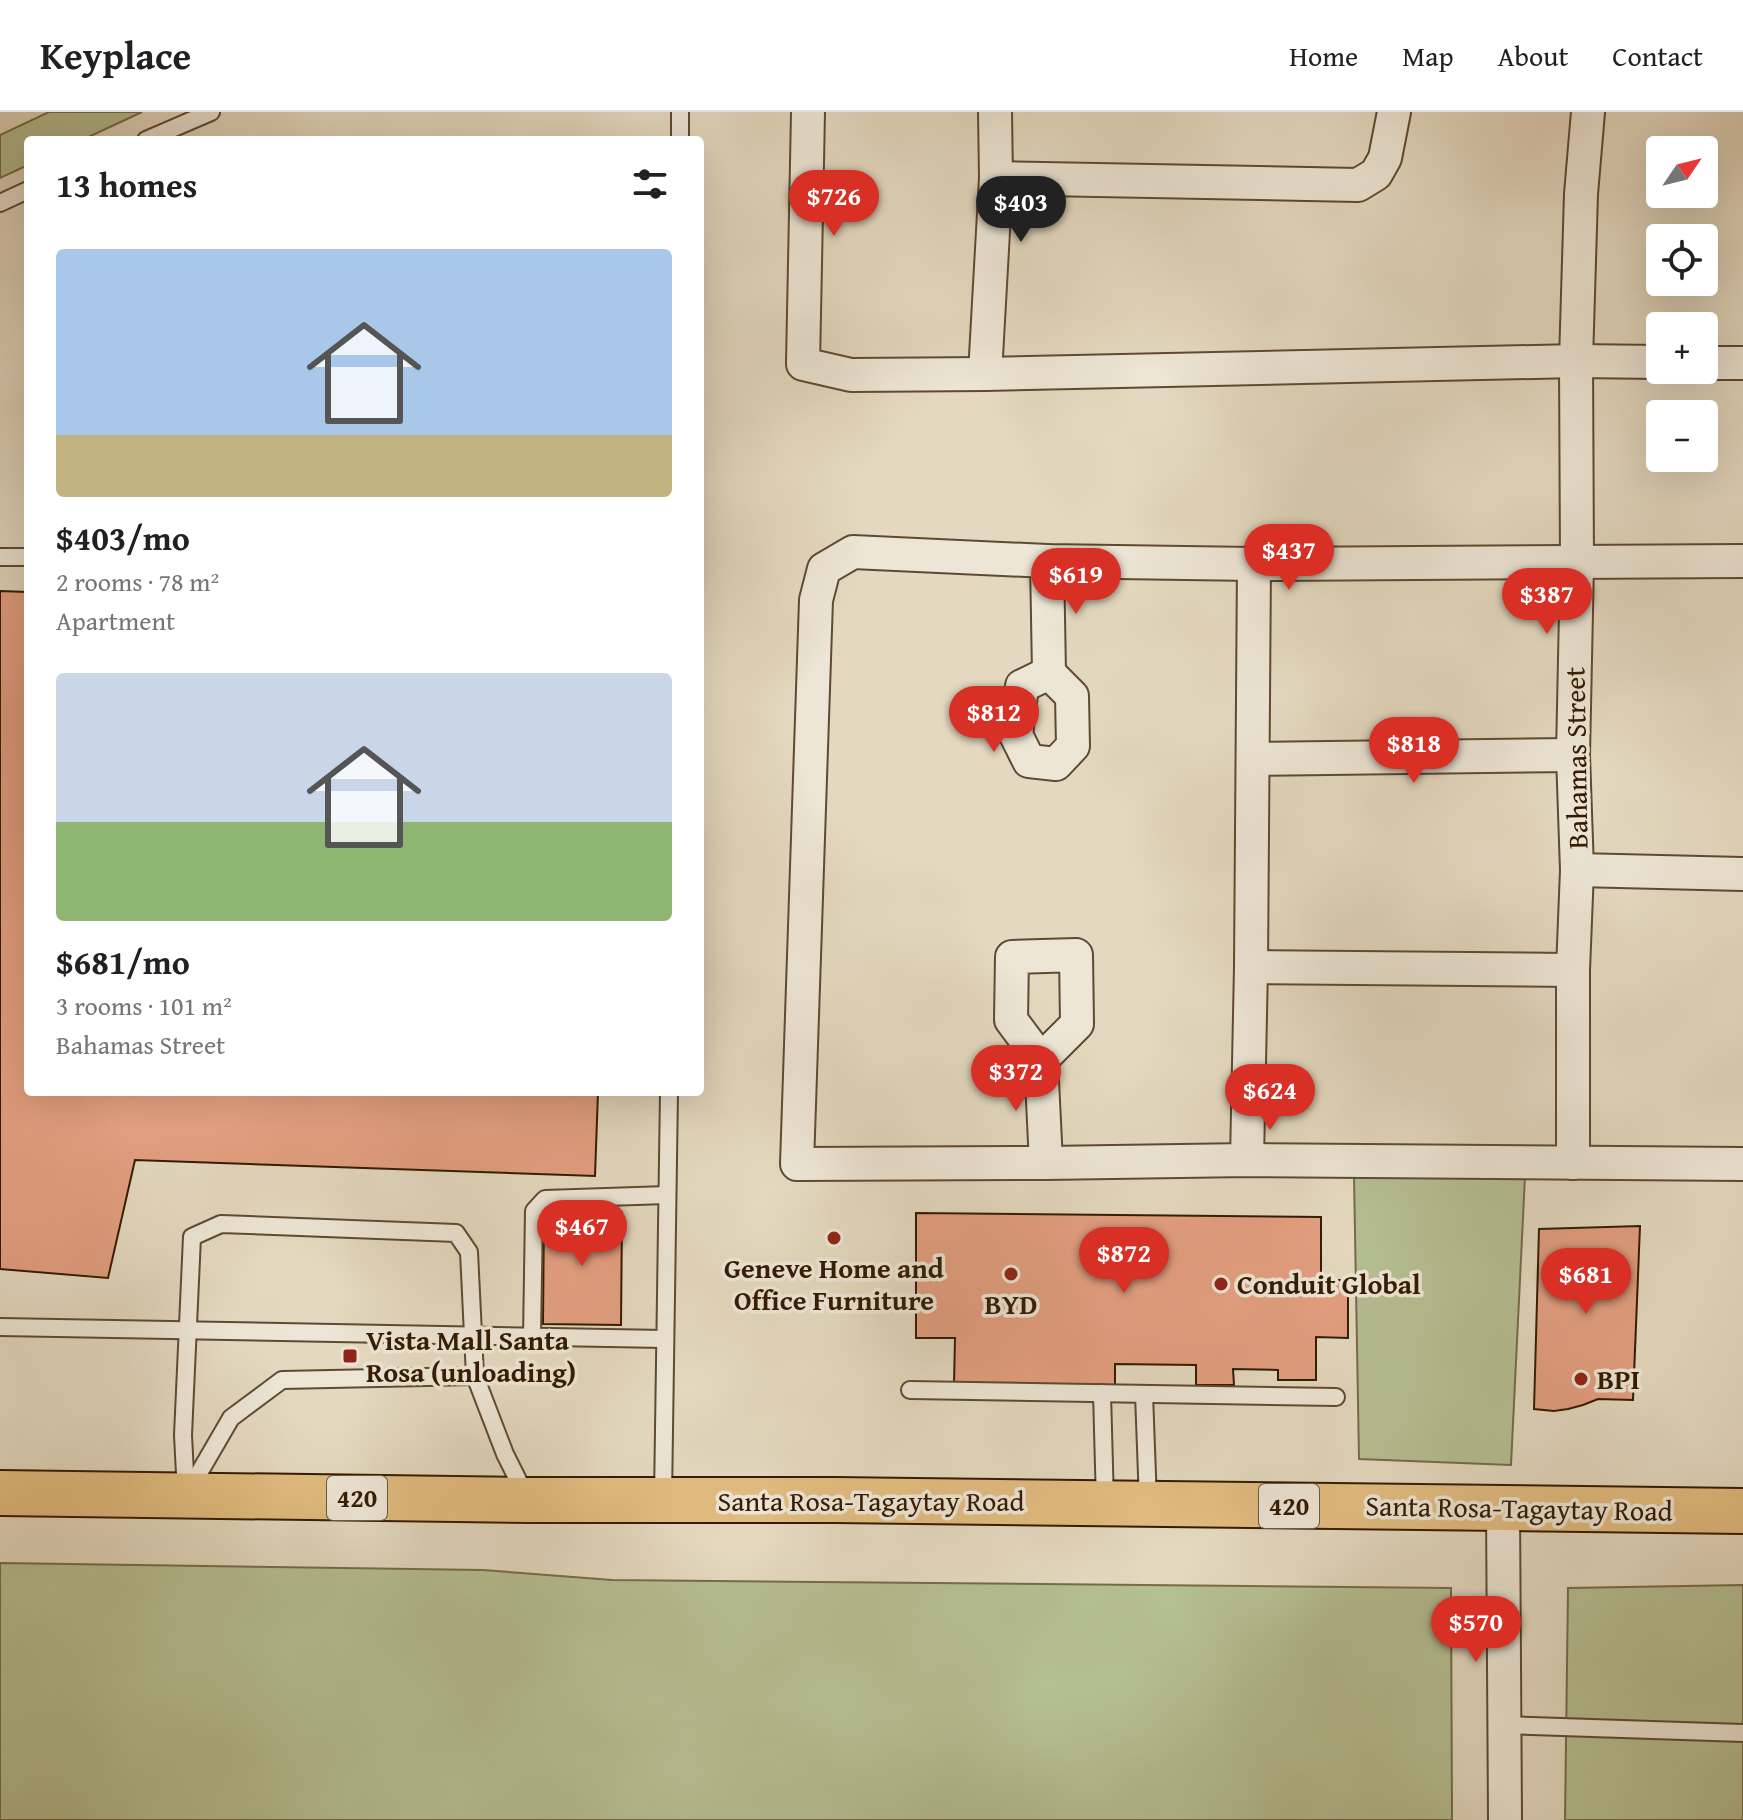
<!DOCTYPE html>
<meta charset="utf-8">
<style>
body{margin:0;font-family:"Gentium Book Plus",serif;background:#f2f2f2;color:#202124;height:100vh;display:flex;flex-direction:column;font-size:30px;white-space:nowrap}
*{box-sizing:border-box;margin:0}
p{font-size:26px;color:#757577}
.icon{flex:none;width:44px;height:44px;fill:none;stroke:currentColor;stroke-width:2;stroke-linecap:round;stroke-linejoin:round}
.map{position:relative;flex:1;overflow:hidden}
.side{position:absolute;left:24px;top:24px;width:680px;height:960px;display:flex;flex-direction:column;background:#fff;border-radius:8px;box-shadow:0 8px 32px #0002}
.side>*{flex:none}
.needle{width:52px;rotate:55deg}
.buttons{position:absolute;left:1646px;top:24px;display:grid;gap:16px}
.buttons a{display:grid;place-items:center;width:72px;height:72px;border-radius:8px;background:#fff;box-shadow:0 8px 32px #0002;font-size:40px}
.price{position:absolute;translate:-50% -68px;padding:0 18px;border-radius:28px;background:#d93025;color:#fff;font-size:26px;line-height:52px;filter:drop-shadow(0 2px 4px #0008)}
.price::after{content:'';position:absolute;left:50%;top:48px;width:24px;height:18px;margin-left:-12px;background:inherit;clip-path:polygon(0 0,100% 0,50% 100%)}
.price.selected{background:#222;color:#fff}
ul{padding:0;list-style:none}
li{display:grid;align-content:center;gap:16px;height:424px;padding:0 32px}
li span{display:grid;place-items:center;height:248px;border-radius:8px;color:#555}
li>.icon{margin-inline-start:auto}
span .icon{width:144px;height:144px;fill:#fffc;stroke-width:1}
li b{font-size:34px}
h2{display:flex;justify-content:space-between;align-items:center;height:96px;padding:0 32px;font-size:34px}
header{display:flex;align-items:center;gap:48px;box-sizing:border-box;height:112px;padding:0 40px;background:#fff;border-bottom:2px solid #e0e0e0}
header strong{font-size:38px}
nav{display:flex;gap:44px;margin-inline-start:auto;font-size:28px}
.map>svg:first-child{display:block}
.green{fill:#b5bf92;stroke:#746c4a;stroke-width:2}
.building{fill:#e39f81;stroke:#331a01;stroke-width:2}
.lines{fill:none;stroke-linecap:round;stroke-linejoin:round}
.service-casing{stroke:#5f4a31;stroke-width:20}
.minor-casing{stroke:#5f4a31;stroke-width:36}
.primary-casing{stroke:#331a01;stroke-width:48}
.service{stroke:#ede6d6;stroke-width:16}
.minor{stroke:#ede6d6;stroke-width:32}
.primary{stroke:#e2bc80;stroke-width:44}
.poi-dot{fill:#8f2418;stroke:#ede6d6;stroke-width:3}
.labels{text-anchor:middle;stroke-width:7;stroke-linejoin:round;paint-order:stroke}
.shield{fill:#ede6d6;stroke:#6b5741;stroke-width:2}
.shield-label{font-size:26px;font-weight:bold;fill:#331a01}
.street-label{font-size:28px;fill:#331a01;stroke:#ede6d6}
.poi-label{font-size:28px;font-weight:bold;fill:#331a01;stroke:#ede6d6;text-anchor:start}
</style>
<header>
<strong>Keyplace</strong>
<nav><a>Home</a><a>Map</a><a>About</a><a>Contact</a></nav>
</header>
<div class="map">
<svg width="1743" height="1708" viewBox="0 0 1743 1708">
<rect width="100%" height="100%" fill="#e4d9c0"/>
<filter id="stains"><feTurbulence type="fractalNoise" baseFrequency=".0025" numOctaves="4"/><feColorMatrix values="0 0 0 0 .2 0 0 0 0 .09 0 0 0 0 .02 0 0 0 .5 -.17"/></filter>
<radialGradient id="worn" r=".72"><stop offset=".6" stop-color="#630" stop-opacity="0"/><stop offset="1" stop-color="#630" stop-opacity=".3"/></radialGradient>
<g class="green">
<polygon points="49,0 142,0 82,28 28,28 28,53 0,66 0,23"/>
<polygon points="1354,1063 1525,1064 1511,1353 1359,1347"/>
<polygon points="0,1451 483,1458 612,1468 1451,1476 1452,1708 0,1708"/>
<polygon points="1743,1473 1743,1708 1565,1708 1568,1476"/>
</g>
<g class="building">
<polygon points="0,479 28,480 28,980 598,980 595,1064 135,1048 108,1166 0,1157"/>
<polygon points="544,1098 622,1100 621,1213 543,1212"/>
<polygon points="916,1101 1321,1105 1321,1168 1348,1168 1348,1226 1316,1225 1316,1268 1278,1268 1278,1258 1233,1257 1234,1273 1196,1273 1196,1253 1115,1252 1115,1273 954,1272 955,1226 916,1226"/>
<polygon points="1640,1114 1633,1288 1598,1287 1583,1293 1568,1297 1554,1299 1534,1297 1539,1117"/>
</g>
<g class="lines">
<defs>
<g id="service">
<polyline points="146,28 211,0"/>
<polyline points="680,28 680,0"/>
<polyline points="0,91 28,78"/>
<polyline points="0,445 28,445"/>
<polyline points="0,1215 665,1227"/>
<polyline points="532,1225 534,1099 545,1087 667,1083"/>
<polyline points="910,1278 1336,1285"/>
<polyline points="1102,1281 1105,1391"/>
<polyline points="1144,1282 1148,1390"/>
<polyline points="188,1380 231,1306 282,1268 475,1264"/>
<polyline points="186,1382 183,1323 192,1125 221,1112 456,1121 469,1140 475,1264 505,1342 527,1386"/>
<polyline points="663,1386 669,980"/>
<polyline points="1505,1613 1743,1621"/>
</g>
<g id="minor">
<polyline points="808,0 803,252 851,263 985,262 1576,249 1660,250"/>
<polyline points="996,66 1358,73 1376,62 1385,46 1394,0"/>
<polyline points="1704,251 1743,251"/>
<polyline points="985,262 996,66 995,0"/>
<polyline points="1047,449 1049,561"/>
<polyline points="1743,449 1254,452 1047,449 853,440 824,457 816,488 797,1052 1046,1051 1247,1048 1743,1052"/>
<polygon points="1049,561 1072,584 1073,634 1056,652 1029,649 1016,623 1022,574"/>
<polyline points="1253,647 1573,643"/>
<polyline points="1577,758 1743,762"/>
<polygon points="1076,843 1077,912 1041,948 1011,908 1012,845"/>
<polyline points="1251,855 1573,858"/>
<polyline points="1041,948 1046,1051"/>
<polyline points="1247,1048 1251,855 1254,452"/>
<polyline points="1573,1051 1573,858 1577,758 1573,643 1577,451 1576,249 1581,82 1588,0"/>
<polyline points="1503,1396 1505,1708"/>
</g>
<polyline id="primary" points="0,1381 528,1388 835,1388 1743,1399"/>
</defs>
<use href="#service" class="service-casing"/>
<use href="#minor" class="minor-casing"/>
<use href="#primary" class="primary-casing"/>
<use href="#service" class="service"/>
<use href="#minor" class="minor"/>
<use href="#primary" class="primary"/>
</g>
<g class="poi-dot">
<circle cx="834" cy="1126" r="8"/>
<circle cx="1011" cy="1162" r="8"/>
<circle cx="1221" cy="1172" r="8"/>
<rect x="342" y="1236" width="16" height="16" rx="4"/>
<circle cx="1581" cy="1267" r="8"/>
</g>
<g class="labels">
<g class="shield">
<rect x="327" y="1364" width="60" height="44" rx="6"/>
<rect x="1259" y="1372" width="60" height="44" rx="6"/>
</g>
<g class="shield-label">
<text x="357" y="1395">420</text>
<text x="1289" y="1403">420</text>
</g>
<g class="street-label">
<text transform="translate(1576 646) rotate(-91)" y="10">Bahamas Street</text>
<text x="871" y="1399">Santa Rosa-Tagaytay Road</text>
<text transform="translate(1519 1396) rotate(1)" y="10">Santa Rosa-Tagaytay Road</text>
</g>
<g class="poi-label">
<text x="834" y="1166" text-anchor="middle">Geneve Home and<tspan x="834" dy="32">Office Furniture</tspan></text>
<text x="1237" y="1182">Conduit Global</text>
<text x="1011" y="1202" text-anchor="middle">BYD</text>
<text x="366" y="1238">Vista Mall Santa<tspan x="366" dy="32">Rosa (unloading)</tspan></text>
<text x="1597" y="1277">BPI</text>
</g>
</g>
<rect width="100%" height="100%" filter="url(#stains)"/>
<rect width="100%" height="100%" fill="url(#worn)"/>
</svg>
<div class="buttons">
<a><svg class="needle" viewBox="-14 -14 28 28"><path d="M0-13l5 13h-10z" fill="#e53935"/><path d="M0 13l5-13h-10z" fill="#757577"/></svg></a>
<a><svg class="icon" aria-label="locate" viewBox="0 0 24 24"><circle cx="12" cy="12" r="6"/><path d="M12 2v4M12 18v4M2 12h4M18 12h4"/></svg></a>
<a>+</a>
<a>−</a>
</div>
<b class="price" style="left:834px;top:126px">$726</b>
<b class="price selected" style="left:1021px;top:132px">$403</b>
<b class="price" style="left:1289px;top:480px">$437</b>
<b class="price" style="left:1076px;top:504px">$619</b>
<b class="price" style="left:1547px;top:524px">$387</b>
<b class="price" style="left:994px;top:642px">$812</b>
<b class="price" style="left:1414px;top:673px">$818</b>
<b class="price" style="left:1016px;top:1001px">$372</b>
<b class="price" style="left:1270px;top:1020px">$624</b>
<b class="price" style="left:582px;top:1156px">$467</b>
<b class="price" style="left:1124px;top:1183px">$872</b>
<b class="price" style="left:1586px;top:1204px">$681</b>
<b class="price" style="left:1476px;top:1552px">$570</b>
<section class="side">
<h2>13 homes<svg class="icon" aria-label="filters" viewBox="0 0 24 24"><path d="M4 7h16M4 17h16"/><circle cx="9" cy="7" r="2"/><circle cx="15" cy="17" r="2"/></svg></h2>
<ul>
<li><span style="background:linear-gradient(#a9c7e8 75%,#c2b280 0)"><svg class="icon" aria-label="home" viewBox="0 0 24 24"><path d="M3 11l9-7 9 7M6 9v11h12V9"/></svg></span><div><b>$403/mo</b><p>2 rooms · 78 m²</p><p>Apartment</p></div></li>
<li><span style="background:linear-gradient(#c9d6e8 60%,#8fb573 0)"><svg class="icon" aria-label="home" viewBox="0 0 24 24"><path d="M3 11l9-7 9 7M6 9v11h12V9"/></svg></span><div><b>$681/mo</b><p>3 rooms · 101 m²</p><p>Bahamas Street</p></div></li>
</ul>
</section>
</div>
